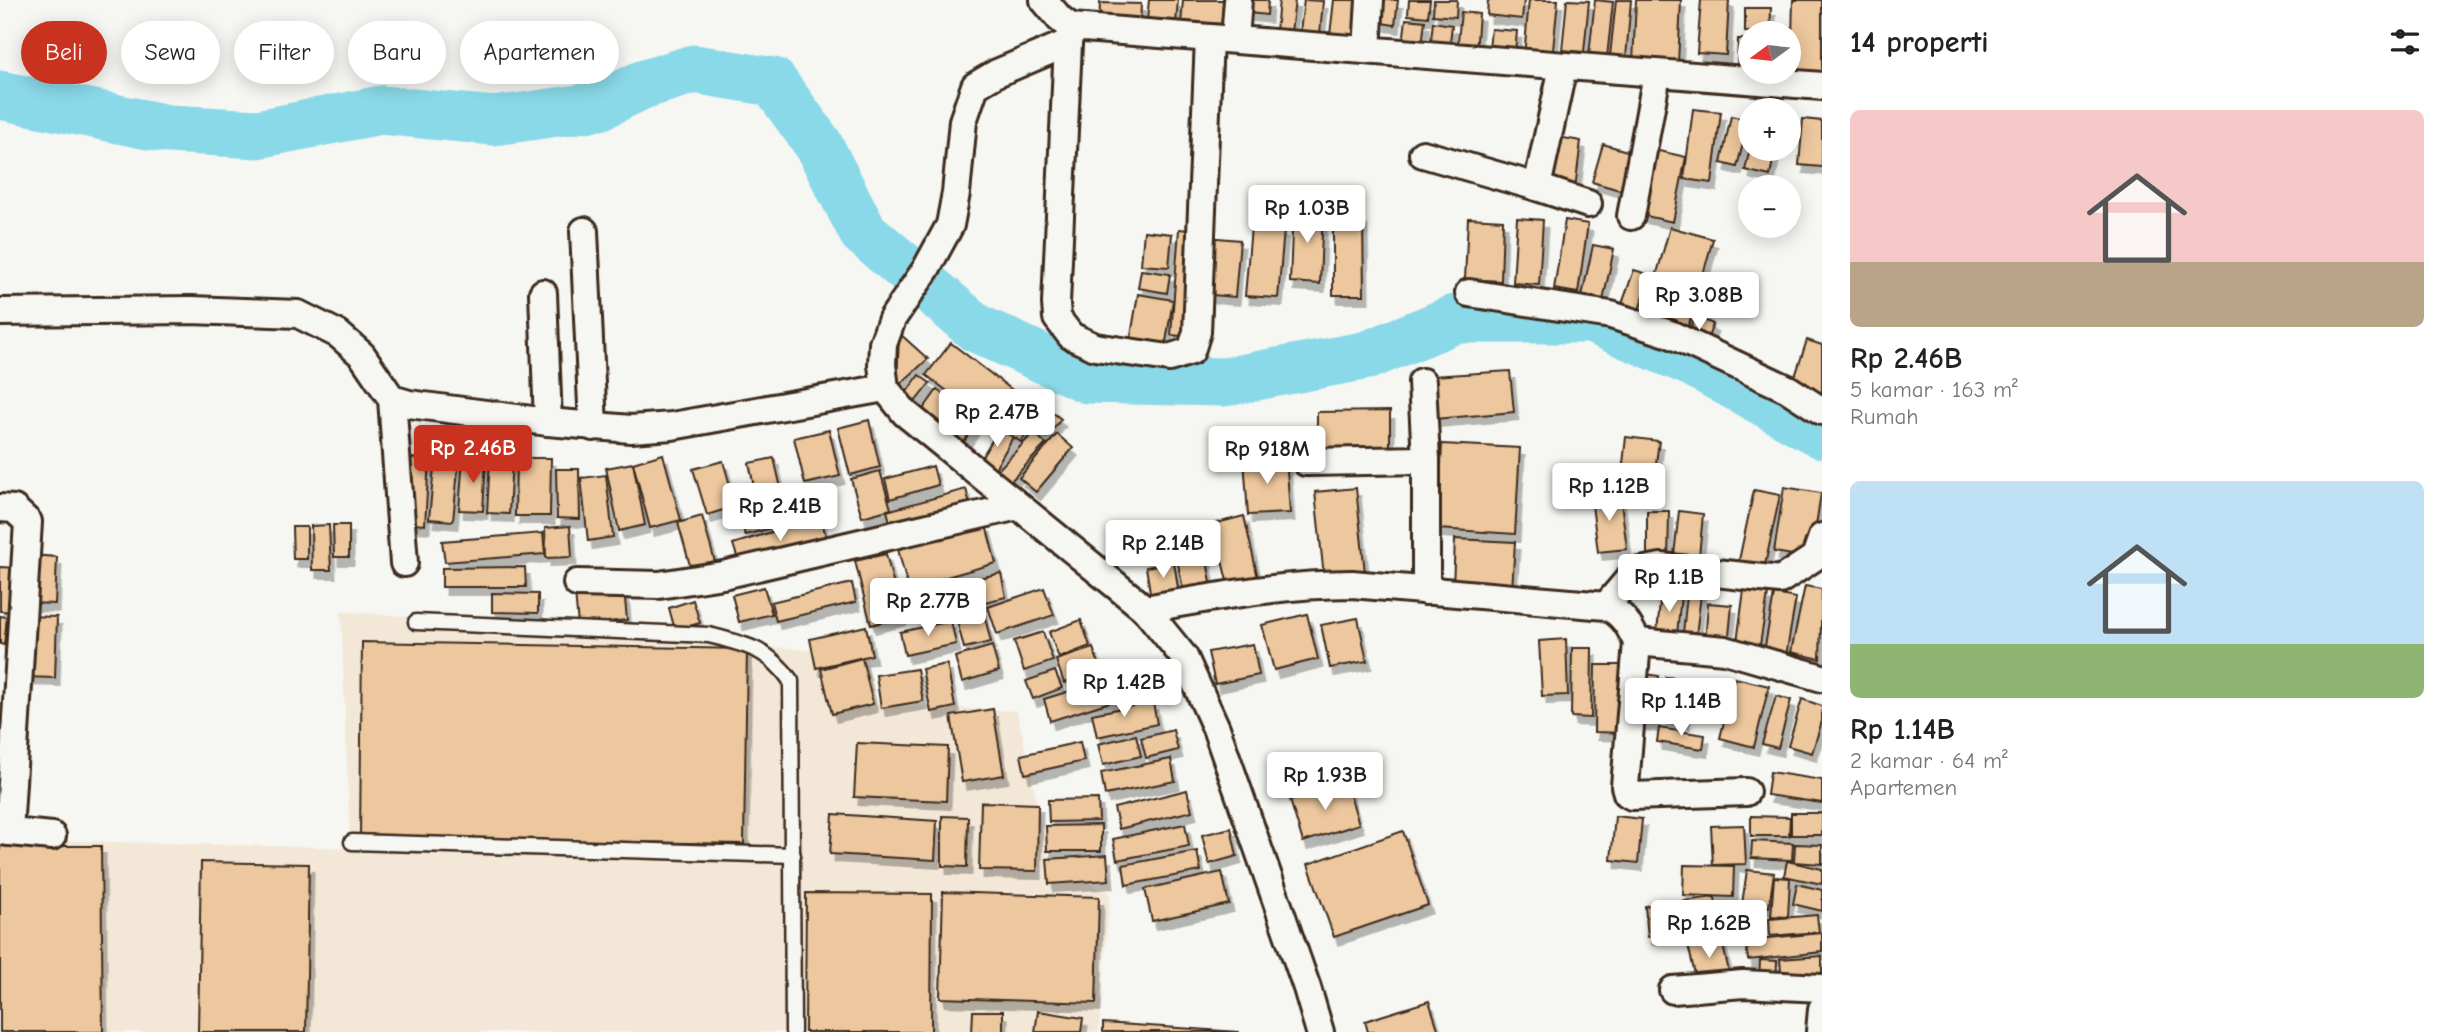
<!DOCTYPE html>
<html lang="id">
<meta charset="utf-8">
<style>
body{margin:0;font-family:"Comic Neue",sans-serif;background:#f6f6f6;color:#222;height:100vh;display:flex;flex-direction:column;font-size:26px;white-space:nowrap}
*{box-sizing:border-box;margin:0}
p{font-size:23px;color:#767676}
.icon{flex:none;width:38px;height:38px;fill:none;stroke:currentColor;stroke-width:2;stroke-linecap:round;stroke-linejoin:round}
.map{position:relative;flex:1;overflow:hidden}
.panel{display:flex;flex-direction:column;background:#fff;width:630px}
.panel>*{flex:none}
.guide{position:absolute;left:21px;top:21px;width:665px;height:63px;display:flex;gap:14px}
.needle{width:46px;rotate:255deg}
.buttons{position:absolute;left:1738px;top:21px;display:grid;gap:14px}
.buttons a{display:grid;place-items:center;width:63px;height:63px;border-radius:50%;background:#fff;box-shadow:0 4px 18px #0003;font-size:35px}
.price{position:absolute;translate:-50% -60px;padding:0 16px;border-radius:7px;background:#fff;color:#222;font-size:23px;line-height:46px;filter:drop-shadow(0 2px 4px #0008)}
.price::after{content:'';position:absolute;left:50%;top:42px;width:21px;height:16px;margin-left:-10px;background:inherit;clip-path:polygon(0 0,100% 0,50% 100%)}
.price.active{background:#c8321e;color:#fff}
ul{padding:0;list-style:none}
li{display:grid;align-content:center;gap:14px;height:371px;padding:0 28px}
li span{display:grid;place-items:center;height:217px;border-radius:10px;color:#555}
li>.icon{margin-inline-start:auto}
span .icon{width:126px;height:126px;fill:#fffc;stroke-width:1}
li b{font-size:30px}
h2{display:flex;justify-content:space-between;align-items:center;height:84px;padding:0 28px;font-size:30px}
.tag{padding:0 24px;border-radius:32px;background:#fff;box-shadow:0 4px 18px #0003;font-size:24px;line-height:63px}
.tag.active{background:#c8321e;color:#fff}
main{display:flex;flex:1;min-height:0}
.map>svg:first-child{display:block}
.built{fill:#f3e8d8}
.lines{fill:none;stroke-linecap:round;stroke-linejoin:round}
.river{stroke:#8ad9e8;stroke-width:49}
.building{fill:#edc79d;stroke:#3b2a1e;stroke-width:2;filter:url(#shadow)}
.service-casing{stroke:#3b2a1e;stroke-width:19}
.minor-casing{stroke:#3b2a1e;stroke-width:32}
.service{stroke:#f6f6f2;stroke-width:14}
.minor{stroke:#f6f6f2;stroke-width:26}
</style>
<main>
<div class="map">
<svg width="1822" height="1032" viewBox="0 0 1822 1032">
<defs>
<filter id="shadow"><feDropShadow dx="4.5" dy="8" stdDeviation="0" flood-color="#0004"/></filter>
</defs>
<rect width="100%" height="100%" fill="#f6f6f2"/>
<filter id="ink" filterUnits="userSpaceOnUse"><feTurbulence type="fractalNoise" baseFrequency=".0143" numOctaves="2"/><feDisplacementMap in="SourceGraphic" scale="14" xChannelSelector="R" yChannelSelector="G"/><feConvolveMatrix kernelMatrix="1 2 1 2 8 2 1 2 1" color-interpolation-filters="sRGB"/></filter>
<g filter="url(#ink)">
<polygon class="built" points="341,611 866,655 877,704 1017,711 1051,867 1110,893 1099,1032 0,1032 0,839 350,848"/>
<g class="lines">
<polyline class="river" points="0,95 168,129 258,134 381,110 494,121 599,106 642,85 694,69 773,82 818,144 863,232 976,328 1087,379 1224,382 1368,355 1455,319 1591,319 1694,363 1822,434"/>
</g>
<g class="building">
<polygon points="1149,0 1178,0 1176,23 1147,20"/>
<polygon points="1183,0 1225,0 1222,30 1181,26"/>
<polygon points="1250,0 1268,0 1267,15 1249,13"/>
<polygon points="1279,0 1295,0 1291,32 1276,31"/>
<polygon points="1304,0 1323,1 1320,34 1300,32"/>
<polygon points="1334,0 1368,0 1363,39 1330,35"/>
<polygon points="1383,0 1398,0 1395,25 1381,23"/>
<polygon points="1409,0 1430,0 1428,17 1408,15"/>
<polygon points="1434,0 1457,0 1456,17 1433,15"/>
<polygon points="1488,0 1524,0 1522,19 1487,15"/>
<polygon points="1529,0 1558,0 1552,60 1524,57"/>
<polygon points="1567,0 1589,1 1584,52 1562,50"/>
<polygon points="1595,0 1613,2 1607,57 1589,55"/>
<polygon points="1616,0 1631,0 1626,58 1610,56"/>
<polygon points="1636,0 1681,0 1678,64 1633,62"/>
<polygon points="1701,0 1729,0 1726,55 1697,53"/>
<polygon points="1793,0 1822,0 1822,78 1791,77"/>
<polygon points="1100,3 1141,4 1140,27 1099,25"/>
<polygon points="1745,8 1771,8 1770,33 1745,32"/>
<polygon points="1461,12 1479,14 1476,53 1457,51"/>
<polygon points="1406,19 1425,21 1421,53 1402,51"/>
<polygon points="1433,22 1452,25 1449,51 1430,49"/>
<polygon points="1491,29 1517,31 1515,52 1489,49"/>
<polygon points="1738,39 1750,39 1750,72 1737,73"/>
<polygon points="1693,109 1721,112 1712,183 1684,179"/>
<polygon points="1731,116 1749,120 1737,167 1721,163"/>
<polygon points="1803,119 1822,121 1822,167 1799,165"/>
<polygon points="1558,137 1581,141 1575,189 1552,186"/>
<polygon points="1603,144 1634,153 1623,191 1592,182"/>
<polygon points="1750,148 1775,149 1770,176 1745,170"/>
<polygon points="1650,149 1686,157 1673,222 1637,214"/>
<polygon points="1293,206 1323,207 1320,284 1290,282"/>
<polygon points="1333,217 1363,218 1364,295 1333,295"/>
<polygon points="1468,218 1503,220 1501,281 1465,279"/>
<polygon points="1517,218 1543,220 1539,285 1513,283"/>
<polygon points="1565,220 1588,224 1578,293 1554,289"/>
<polygon points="1251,227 1284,230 1278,298 1245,296"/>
<polygon points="1670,227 1713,239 1688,328 1645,316"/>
<polygon points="1179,229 1198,231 1190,337 1171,335"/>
<polygon points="1144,231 1172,234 1169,267 1141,265"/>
<polygon points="1206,237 1240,240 1235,297 1201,294"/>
<polygon points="1593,245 1614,249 1603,301 1582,296"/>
<polygon points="1141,270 1170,274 1167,293 1138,288"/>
<polygon points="1634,270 1651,275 1638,313 1621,307"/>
<polygon points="1138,294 1173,300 1164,354 1129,348"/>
<polygon points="1695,316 1713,324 1704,348 1686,341"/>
<polygon points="899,333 928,359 897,387"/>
<polygon points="1807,340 1822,345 1822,400 1791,389"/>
<polygon points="951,343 1016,393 992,425 926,375"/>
<polygon points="1510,371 1514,412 1435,419 1432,376"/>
<polygon points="919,375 930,383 911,407 901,400"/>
<polygon points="937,390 979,420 961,446 919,415"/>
<polygon points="1026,398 1042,408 1021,442 1005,431"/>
<polygon points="1390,411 1390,458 1317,458 1317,412"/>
<polygon points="1052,412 1061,419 1047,437 1038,430"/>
<polygon points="869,420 880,467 850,475 838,428"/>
<polygon points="999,429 1013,437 995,469 980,460"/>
<polygon points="829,430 840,476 805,484 794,438"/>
<polygon points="1034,432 1046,444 1008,484 996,472"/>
<polygon points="1057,434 1073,448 1036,492 1019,478"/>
<polygon points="1626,437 1659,441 1652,493 1620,490"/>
<polygon points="1442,444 1520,448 1515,534 1438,529"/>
<polygon points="663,454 681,520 650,528 633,463"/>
<polygon points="1286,456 1290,513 1248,515 1244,459"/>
<polygon points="435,457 459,459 453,521 429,519"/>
<polygon points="406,458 429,459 425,525 402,523"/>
<polygon points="463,458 486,459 483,511 459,510"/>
<polygon points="490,458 512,459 509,514 487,513"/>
<polygon points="516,458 551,458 550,516 515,516"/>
<polygon points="774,458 784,501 758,506 749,463"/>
<polygon points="723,461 736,506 707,515 693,469"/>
<polygon points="633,463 645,525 619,531 606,468"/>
<polygon points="933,466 938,485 890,499 885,479"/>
<polygon points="556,469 579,469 580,519 557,518"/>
<polygon points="880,471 891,509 862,517 851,479"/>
<polygon points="606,475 613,537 588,541 581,478"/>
<polygon points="1784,487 1821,493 1811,558 1774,552"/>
<polygon points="1356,488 1365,573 1324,577 1315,492"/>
<polygon points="966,489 972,512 893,533 887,511"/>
<polygon points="1754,490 1780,495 1764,570 1738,565"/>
<polygon points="813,494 819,515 745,535 739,514"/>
<polygon points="1620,494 1627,549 1598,552 1591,497"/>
<polygon points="1647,511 1669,511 1668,562 1647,563"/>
<polygon points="1679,511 1703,514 1698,567 1673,564"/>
<polygon points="702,516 717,569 693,576 678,523"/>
<polygon points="1244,516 1258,578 1228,585 1213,524"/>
<polygon points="820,517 828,542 741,569 733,544"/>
<polygon points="329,525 331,570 312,570 311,526"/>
<polygon points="333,525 349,525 349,557 334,557"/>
<polygon points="986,525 996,563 908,588 898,549"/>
<polygon points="570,526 572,557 546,558 545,528"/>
<polygon points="292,527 307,527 307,559 293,559"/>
<polygon points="543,533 545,554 445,562 442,541"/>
<polygon points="1455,539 1515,542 1512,590 1453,587"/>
<polygon points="1204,544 1212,588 1184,593 1175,550"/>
<polygon points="886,554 902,617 871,625 855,561"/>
<polygon points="31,555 57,557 55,604 30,603"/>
<polygon points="1174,562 1179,594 1151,598 1146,567"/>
<polygon points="0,567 17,568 14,612 0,611"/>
<polygon points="525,567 526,587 442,587 442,568"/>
<polygon points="1001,573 1006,597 938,613 932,589"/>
<polygon points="852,583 856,602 776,621 771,602"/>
<polygon points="1662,583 1682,585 1676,644 1656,642"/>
<polygon points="1688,585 1702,586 1695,644 1682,643"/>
<polygon points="1805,586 1822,589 1820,659 1791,652"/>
<polygon points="764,587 772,614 739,622 732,595"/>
<polygon points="1044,588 1054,615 997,634 988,607"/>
<polygon points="624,589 627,620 578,625 575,593"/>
<polygon points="1744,590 1768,594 1760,645 1737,642"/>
<polygon points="492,593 538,594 538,613 492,612"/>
<polygon points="1774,594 1796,598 1786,656 1764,652"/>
<polygon points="693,600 700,623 675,630 669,608"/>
<polygon points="1708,603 1732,605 1728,646 1705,643"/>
<polygon points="982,606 991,642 964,648 955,613"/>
<polygon points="1307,614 1318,659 1274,670 1262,625"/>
<polygon points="0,616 7,617 4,645 0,644"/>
<polygon points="26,616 57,617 55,678 24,677"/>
<polygon points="1358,618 1367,661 1330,668 1321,625"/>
<polygon points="1081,620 1090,646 1059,658 1049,632"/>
<polygon points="951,621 956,644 905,655 900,632"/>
<polygon points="866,626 872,655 816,668 810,639"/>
<polygon points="1043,632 1053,661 1024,671 1014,641"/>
<polygon points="1566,639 1568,695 1542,696 1539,641"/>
<polygon points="362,642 747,649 744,844 360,837"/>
<polygon points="1253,644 1259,675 1215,684 1208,652"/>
<polygon points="992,646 999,671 962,682 955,657"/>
<polygon points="1093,648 1101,670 1064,683 1056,660"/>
<polygon points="1572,648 1592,648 1591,718 1571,717"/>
<polygon points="862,658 873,704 832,714 821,669"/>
<polygon points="947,664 955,707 931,712 922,669"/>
<polygon points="1595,665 1628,665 1627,733 1594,732"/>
<polygon points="917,669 923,701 881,708 876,675"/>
<polygon points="1055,671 1062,688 1033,699 1026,681"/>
<polygon points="1645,674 1659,676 1655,724 1641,722"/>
<polygon points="1666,677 1689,679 1685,721 1662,719"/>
<polygon points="1735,678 1769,686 1754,747 1720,738"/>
<polygon points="1106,680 1113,701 1050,721 1044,699"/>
<polygon points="1776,696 1791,700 1778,748 1762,744"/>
<polygon points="1802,699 1822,706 1822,721 1812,753 1788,746"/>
<polygon points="1153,702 1157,724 1097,737 1092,714"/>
<polygon points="993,709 1004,775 962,782 951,716"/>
<polygon points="1659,728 1705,735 1703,749 1657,742"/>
<polygon points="1173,730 1178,750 1146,758 1141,738"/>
<polygon points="1136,735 1141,756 1103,765 1098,744"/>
<polygon points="1080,742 1084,761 1025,774 1021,755"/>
<polygon points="857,743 948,747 946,801 854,797"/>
<polygon points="1171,759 1175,781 1105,795 1101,773"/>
<polygon points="1770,772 1822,780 1822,803 1767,795"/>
<polygon points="1346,782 1359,824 1303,842 1290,800"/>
<polygon points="1187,790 1192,811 1119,829 1114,808"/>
<polygon points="1098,799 1099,821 1049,822 1048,800"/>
<polygon points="981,802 1038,804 1037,871 979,870"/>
<rect x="1791" y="813" width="31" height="22"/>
<polygon points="833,814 937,821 935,860 830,854"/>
<polygon points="942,816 968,817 967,867 942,866"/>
<polygon points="1615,816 1642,819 1638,863 1611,860"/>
<polygon points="1751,816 1790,817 1789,836 1751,836"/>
<polygon points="1185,824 1189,846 1117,860 1113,839"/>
<polygon points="1101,825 1101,851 1047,851 1046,826"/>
<polygon points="1744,825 1746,864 1713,865 1711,826"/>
<polygon points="1231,828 1237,856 1209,864 1202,835"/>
<polygon points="1403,831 1428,905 1334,937 1308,864"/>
<polygon points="1752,841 1793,843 1792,860 1751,858"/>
<polygon points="1795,844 1822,845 1822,864 1794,862"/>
<polygon points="0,846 101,846 103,1032 0,1032"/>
<polygon points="1197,851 1201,871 1126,885 1123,865"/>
<polygon points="1107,855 1109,880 1049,884 1047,859"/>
<polygon points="1787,861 1822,869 1822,884 1784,876"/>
<polygon points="201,862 309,864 306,1032 198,1032"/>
<polygon points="1684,865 1734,866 1733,897 1683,895"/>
<polygon points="1747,870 1774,873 1769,907 1742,904"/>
<polygon points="1222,872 1229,904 1152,921 1145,889"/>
<polygon points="1774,877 1790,878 1788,917 1771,916"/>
<polygon points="1797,884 1822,890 1822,911 1793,904"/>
<polygon points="943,892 1099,897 1096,1003 940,998"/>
<polygon points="806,893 932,894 931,1032 805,1032"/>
<polygon points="1715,897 1718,928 1648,937 1645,906"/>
<polygon points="1817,915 1819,932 1770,936 1769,919"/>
<polygon points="1720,933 1731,980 1698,987 1687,941"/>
<polygon points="1822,933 1822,952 1748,960 1746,940"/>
<polygon points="1822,956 1822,980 1782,983 1780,959"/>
<polygon points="1760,960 1777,961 1776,983 1759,982"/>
<polygon points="1429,1001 1439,1032 1368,1032 1365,1021"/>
<polygon points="973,1011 1003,1011 1003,1032 972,1032"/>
<polygon points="1038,1011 1083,1018 1081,1032 1035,1032"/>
<polygon points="1103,1023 1239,1032 1103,1032"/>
</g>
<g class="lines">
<defs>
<g id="service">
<path d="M416,622L709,635C745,644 769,649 791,681L793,1032"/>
<polyline points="352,842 793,855"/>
</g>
<g id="minor">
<polyline points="1044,0 1060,19 1071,27 1822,86"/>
<polyline points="1071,27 1068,43 997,73 975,86 963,121 956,193 950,225 926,269 892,319 883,344 882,365 885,388 905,413 1145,609 1184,657 1216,728 1307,988 1320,1032"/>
<polyline points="1235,39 1238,0"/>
<polyline points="1068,43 1056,303 1057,318 1071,336 1095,347 1169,358 1191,351 1197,332 1209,38"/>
<polyline points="1367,50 1370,0"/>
<polyline points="1423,154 1537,187 1563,67"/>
<polyline points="1537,187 1588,204"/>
<polyline points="1631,216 1657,74"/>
<polyline points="584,231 593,427"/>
<polyline points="543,293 548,422"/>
<polyline points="1469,293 1611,315 1670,334 1788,389 1822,411"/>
<polyline points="0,312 191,310 298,314 338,334 362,355 392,399 409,404 548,422 631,429 672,426 885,388"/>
<polyline points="1422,382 1426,460 1426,591"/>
<polyline points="392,399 404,563"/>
<polyline points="1306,462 1426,460"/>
<polyline points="0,508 14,509 28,522 9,832"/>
<polyline points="577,583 659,585 723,575 1018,506"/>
<polyline points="1606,606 1635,572 1661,567 1780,580 1815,557 1822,537"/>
<path d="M1145,609C1214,597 1282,584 1352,584L1606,606C1623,614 1629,625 1637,642L1625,786L1627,793L1632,796L1746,792"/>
<polyline points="1637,642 1725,650 1822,678"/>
<polyline points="0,831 52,836"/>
<polyline points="1673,990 1743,984 1822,988"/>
<polyline points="1820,1032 1822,1009"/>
</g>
</defs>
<use href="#service" class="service-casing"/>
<use href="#minor" class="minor-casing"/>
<use href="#service" class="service"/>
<use href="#minor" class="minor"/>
</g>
</g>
</svg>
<div class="buttons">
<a><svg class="needle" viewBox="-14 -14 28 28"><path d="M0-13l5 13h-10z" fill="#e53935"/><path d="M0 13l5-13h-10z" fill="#767676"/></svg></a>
<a>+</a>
<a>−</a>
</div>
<b class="price" style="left:1307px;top:245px">Rp 1.03B</b>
<b class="price" style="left:1699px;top:332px">Rp 3.08B</b>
<b class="price" style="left:997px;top:449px">Rp 2.47B</b>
<b class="price active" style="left:473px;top:485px">Rp 2.46B</b>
<b class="price" style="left:1267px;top:486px">Rp 918M</b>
<b class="price" style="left:1609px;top:523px">Rp 1.12B</b>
<b class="price" style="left:780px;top:543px">Rp 2.41B</b>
<b class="price" style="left:1163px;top:580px">Rp 2.14B</b>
<b class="price" style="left:1669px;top:614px">Rp 1.1B</b>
<b class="price" style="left:928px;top:638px">Rp 2.77B</b>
<b class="price" style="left:1124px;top:719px">Rp 1.42B</b>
<b class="price" style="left:1681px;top:738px">Rp 1.14B</b>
<b class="price" style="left:1325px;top:812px">Rp 1.93B</b>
<b class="price" style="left:1709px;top:960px">Rp 1.62B</b>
<div class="guide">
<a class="tag active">Beli</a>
<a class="tag">Sewa</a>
<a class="tag">Filter</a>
<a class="tag">Baru</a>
<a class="tag">Apartemen</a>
</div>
</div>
<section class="panel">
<h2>14 properti<svg class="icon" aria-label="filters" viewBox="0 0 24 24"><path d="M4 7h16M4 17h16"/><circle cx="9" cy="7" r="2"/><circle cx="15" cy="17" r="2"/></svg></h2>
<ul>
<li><span style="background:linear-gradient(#f6c9c9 70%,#b9a48a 0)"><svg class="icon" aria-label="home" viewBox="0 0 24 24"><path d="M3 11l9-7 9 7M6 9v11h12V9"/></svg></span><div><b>Rp 2.46B</b><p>5 kamar · 163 m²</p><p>Rumah</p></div></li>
<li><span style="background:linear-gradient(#bfe0f5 75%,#8fb573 0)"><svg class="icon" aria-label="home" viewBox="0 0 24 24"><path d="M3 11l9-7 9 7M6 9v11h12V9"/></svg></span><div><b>Rp 1.14B</b><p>2 kamar · 64 m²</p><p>Apartemen</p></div></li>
</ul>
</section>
</main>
